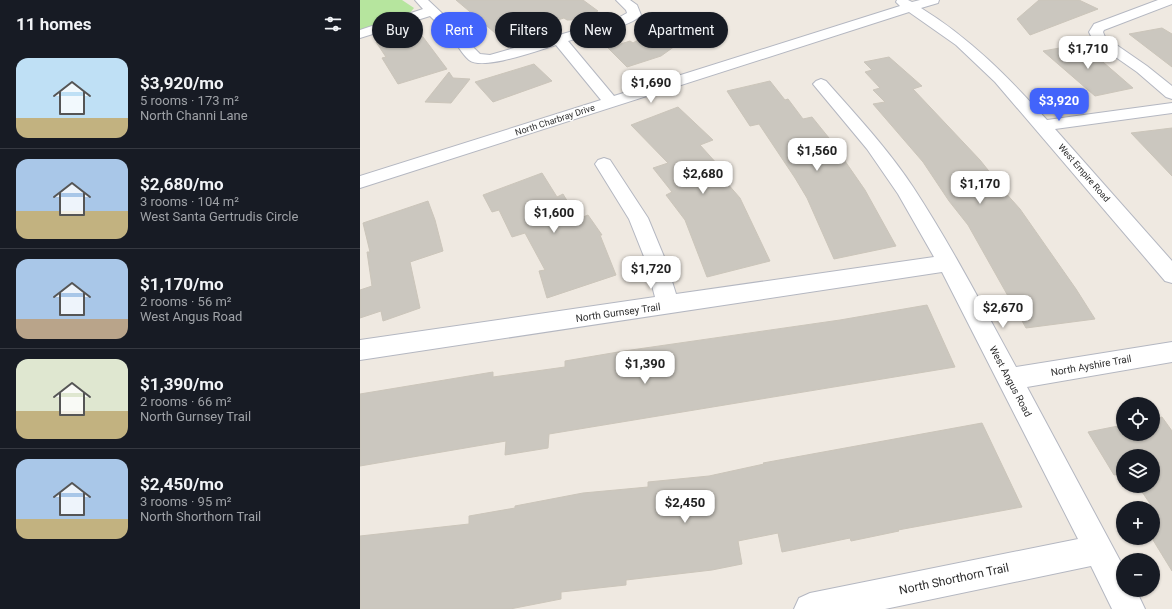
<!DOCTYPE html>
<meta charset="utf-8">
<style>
body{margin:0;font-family:Roboto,sans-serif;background:#20242c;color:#f1f3f6;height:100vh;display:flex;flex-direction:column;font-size:15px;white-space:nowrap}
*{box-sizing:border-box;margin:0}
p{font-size:13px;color:#9ea1a6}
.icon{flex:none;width:22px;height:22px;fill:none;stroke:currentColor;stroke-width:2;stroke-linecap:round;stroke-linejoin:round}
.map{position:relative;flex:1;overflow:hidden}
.panel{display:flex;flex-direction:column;background:#171b24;width:360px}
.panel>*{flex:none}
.banner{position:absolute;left:12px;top:12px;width:380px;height:36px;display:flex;gap:8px}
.tools{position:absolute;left:756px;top:397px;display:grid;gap:8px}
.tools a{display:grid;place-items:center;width:44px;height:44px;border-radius:50%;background:#171b24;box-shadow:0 1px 3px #0004;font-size:20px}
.price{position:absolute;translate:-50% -34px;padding:0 9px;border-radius:8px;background:#fff;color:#222;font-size:13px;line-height:26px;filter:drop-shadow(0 1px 2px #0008)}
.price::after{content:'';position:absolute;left:50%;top:24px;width:12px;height:9px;margin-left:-6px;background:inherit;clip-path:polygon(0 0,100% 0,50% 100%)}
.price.current{background:#4264fb;color:#fff}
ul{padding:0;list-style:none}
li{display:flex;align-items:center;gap:12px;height:100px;padding:0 16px}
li+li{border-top:1px solid #363941}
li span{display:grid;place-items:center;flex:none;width:112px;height:80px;border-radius:12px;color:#555}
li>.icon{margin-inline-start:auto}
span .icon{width:48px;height:48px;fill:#fffc;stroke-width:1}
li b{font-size:17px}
h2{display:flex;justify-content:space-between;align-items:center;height:48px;padding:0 16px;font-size:17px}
.tag{padding:0 14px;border-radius:18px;background:#171b24;box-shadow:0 1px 3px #0004;font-size:14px;line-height:36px}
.tag.current{background:#4264fb;color:#fff}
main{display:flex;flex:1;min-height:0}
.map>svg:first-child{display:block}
.green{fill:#b6e59e}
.building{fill:#cbc7bf;stroke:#cbc5ba}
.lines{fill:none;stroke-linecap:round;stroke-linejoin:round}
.minor-casing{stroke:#b4b7c1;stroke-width:2}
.minor{fill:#fff;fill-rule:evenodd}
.labels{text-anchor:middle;stroke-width:3;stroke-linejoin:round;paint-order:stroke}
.far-street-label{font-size:9px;fill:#2e2e2e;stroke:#fff}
.street-label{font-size:10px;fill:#2e2e2e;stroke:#fff}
.near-street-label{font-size:12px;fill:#2e2e2e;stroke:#fff}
</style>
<main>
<section class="panel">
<h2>11 homes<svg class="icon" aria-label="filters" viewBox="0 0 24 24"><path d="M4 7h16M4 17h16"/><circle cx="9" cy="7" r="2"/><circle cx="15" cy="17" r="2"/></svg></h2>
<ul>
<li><span style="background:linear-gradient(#bfe0f5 75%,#c2b280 0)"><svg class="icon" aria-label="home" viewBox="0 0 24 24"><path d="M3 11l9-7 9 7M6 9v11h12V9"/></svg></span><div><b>$3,920/mo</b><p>5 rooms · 173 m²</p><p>North Channi Lane</p></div></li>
<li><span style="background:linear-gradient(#a9c7e8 65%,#c2b280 0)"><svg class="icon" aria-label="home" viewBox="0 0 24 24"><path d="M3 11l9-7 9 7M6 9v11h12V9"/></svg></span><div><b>$2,680/mo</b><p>3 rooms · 104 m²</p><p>West Santa Gertrudis Circle</p></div></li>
<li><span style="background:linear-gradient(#a9c7e8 75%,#b9a48a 0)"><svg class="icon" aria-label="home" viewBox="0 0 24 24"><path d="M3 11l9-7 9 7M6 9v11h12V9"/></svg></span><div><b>$1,170/mo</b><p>2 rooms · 56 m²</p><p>West Angus Road</p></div></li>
<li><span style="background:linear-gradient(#dfe7d0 65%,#c2b280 0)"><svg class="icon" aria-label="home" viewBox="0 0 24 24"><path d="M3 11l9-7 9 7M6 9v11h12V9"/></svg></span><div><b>$1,390/mo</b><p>2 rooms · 66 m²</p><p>North Gurnsey Trail</p></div></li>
<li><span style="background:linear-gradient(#a9c7e8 75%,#c2b280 0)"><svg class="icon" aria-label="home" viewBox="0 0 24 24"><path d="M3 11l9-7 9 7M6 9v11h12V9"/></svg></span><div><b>$2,450/mo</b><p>3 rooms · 95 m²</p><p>North Shorthorn Trail</p></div></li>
</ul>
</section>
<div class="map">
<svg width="812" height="609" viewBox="0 0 812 609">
<rect width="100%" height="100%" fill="#efe9e1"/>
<polygon class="green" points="0,0 42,0 54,8 49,14 0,30"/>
<g class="building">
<polygon points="96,0 223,0 238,11 211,20 207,20 204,18 141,38"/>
<polygon points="679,0 719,0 738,9 670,35 657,19"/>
<polygon points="802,28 812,34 812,67 769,34"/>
<polygon points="53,31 56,35 60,33 87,69 38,84 22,58 26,57 16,42"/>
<polygon points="292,31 322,41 301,56 267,67 248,48 270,41 273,43"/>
<polygon points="716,45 720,50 723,49 732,56 736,56 773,88 735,96 683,51"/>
<polygon points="529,57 562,86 553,89 620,160 636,180 634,180 660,209 716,289 735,319 666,328 608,225 589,201 563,162 513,104 525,102 513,90 520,88 505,72 512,70 504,62"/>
<polygon points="174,64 192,81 133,102 115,82"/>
<polygon points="89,72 93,78 110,79 91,103 65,102"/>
<polygon points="410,81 425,100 428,99 443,119 452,117 469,138 505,190 536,246 474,259 447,198 435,178 399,124 390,126 367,91"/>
<polygon points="318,107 353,140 340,145 358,165 353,167 380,198 410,261 347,277 325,220 306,195 312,192 293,168 308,163 271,125"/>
<polygon points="812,128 812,176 771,133"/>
<polygon points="182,173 197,197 203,194 218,219 228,215 242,235 240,235 256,275 187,298 179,271 185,270 165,233 152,237 139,210 132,212 123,195"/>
<polygon points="68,201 75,220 83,251 50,262 60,308 23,321 21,311 0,318 0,290 12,286 7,252 10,252 3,223"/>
<polygon points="567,305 595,367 189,434 188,448 145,455 146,441 0,466 0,394 133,372 133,377 205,367 205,361 264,351 480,320"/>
<polygon points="802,417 812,431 812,571 793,540 793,508 778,486 793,486 793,456 763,456 763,473 754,475 728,432 763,425 763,434 793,434 793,419"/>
<polygon points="622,423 662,507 538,530 539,531 491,541 490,538 422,552 418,533 378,541 382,564 352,570 266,580 266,585 201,592 201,599 150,609 0,609 0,536 109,524 109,516 155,508 155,506 223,493 288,487 288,482 349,476 404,464 403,463"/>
</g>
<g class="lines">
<defs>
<g id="minor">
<path d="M55,0H68L104,34L112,46L120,54L130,55L258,18L267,13L266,10L256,0H270L277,5L281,15C273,26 223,37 208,41L254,96L540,6L536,2L537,0H548L552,2L560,0H579L578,3L561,8C610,38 649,78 687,120L812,103V113L695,129L812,261V283L805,281L635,82L596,45L549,12L0,188V176L241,100L196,45C179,50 123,71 109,60C101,53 98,45 92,38C85,30 77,23 70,16L0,38V30L63,9Z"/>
<polygon points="798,0 812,0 812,4 744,30 743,32 745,37 787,66 812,86 812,99 806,97 777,72 734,42 729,32 734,24"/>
<path d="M461,79L466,81C496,115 528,149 553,187C591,245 623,307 656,367L812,342V362L667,387L763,566V590H776L785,609H752L731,566L525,609H434L439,598L450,593L718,539L582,272L0,360V340L295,297L285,259L269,219L235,164L238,160L244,158L250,160L288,218L305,259L316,294L574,257L538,194L507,149L453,84L456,81Z"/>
</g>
</defs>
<use href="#minor" class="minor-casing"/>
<use href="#minor" class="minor"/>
</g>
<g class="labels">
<g class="far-street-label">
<text transform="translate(195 120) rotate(-18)" y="3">North Charbray Drive</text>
<text transform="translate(724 173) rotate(49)" y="3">West Empire Road</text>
</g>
<g class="street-label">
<text transform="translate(258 312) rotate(-8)" y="4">North Gurnsey Trail</text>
<text transform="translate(731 365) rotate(-10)" y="4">North Ayshire Trail</text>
<text transform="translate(651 381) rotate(62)" y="4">West Angus Road</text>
</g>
<g class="near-street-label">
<text transform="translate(594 579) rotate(-12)" y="4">North Shorthorn Trail</text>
</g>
</g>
</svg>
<div class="tools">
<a><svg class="icon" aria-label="locate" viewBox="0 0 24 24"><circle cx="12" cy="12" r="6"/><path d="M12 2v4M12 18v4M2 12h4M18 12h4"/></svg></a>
<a><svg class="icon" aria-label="layers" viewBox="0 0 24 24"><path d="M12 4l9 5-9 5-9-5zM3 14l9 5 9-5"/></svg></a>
<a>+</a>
<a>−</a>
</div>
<b class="price" style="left:728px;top:70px">$1,710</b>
<b class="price" style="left:291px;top:104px">$1,690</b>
<b class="price current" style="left:699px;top:122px">$3,920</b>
<b class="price" style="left:457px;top:172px">$1,560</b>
<b class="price" style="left:343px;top:195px">$2,680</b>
<b class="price" style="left:620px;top:205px">$1,170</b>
<b class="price" style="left:194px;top:234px">$1,600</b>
<b class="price" style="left:291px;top:290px">$1,720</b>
<b class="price" style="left:643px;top:329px">$2,670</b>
<b class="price" style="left:285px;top:385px">$1,390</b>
<b class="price" style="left:325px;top:524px">$2,450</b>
<div class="banner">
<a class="tag">Buy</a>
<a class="tag current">Rent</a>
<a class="tag">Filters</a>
<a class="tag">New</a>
<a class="tag">Apartment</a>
</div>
</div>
</main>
